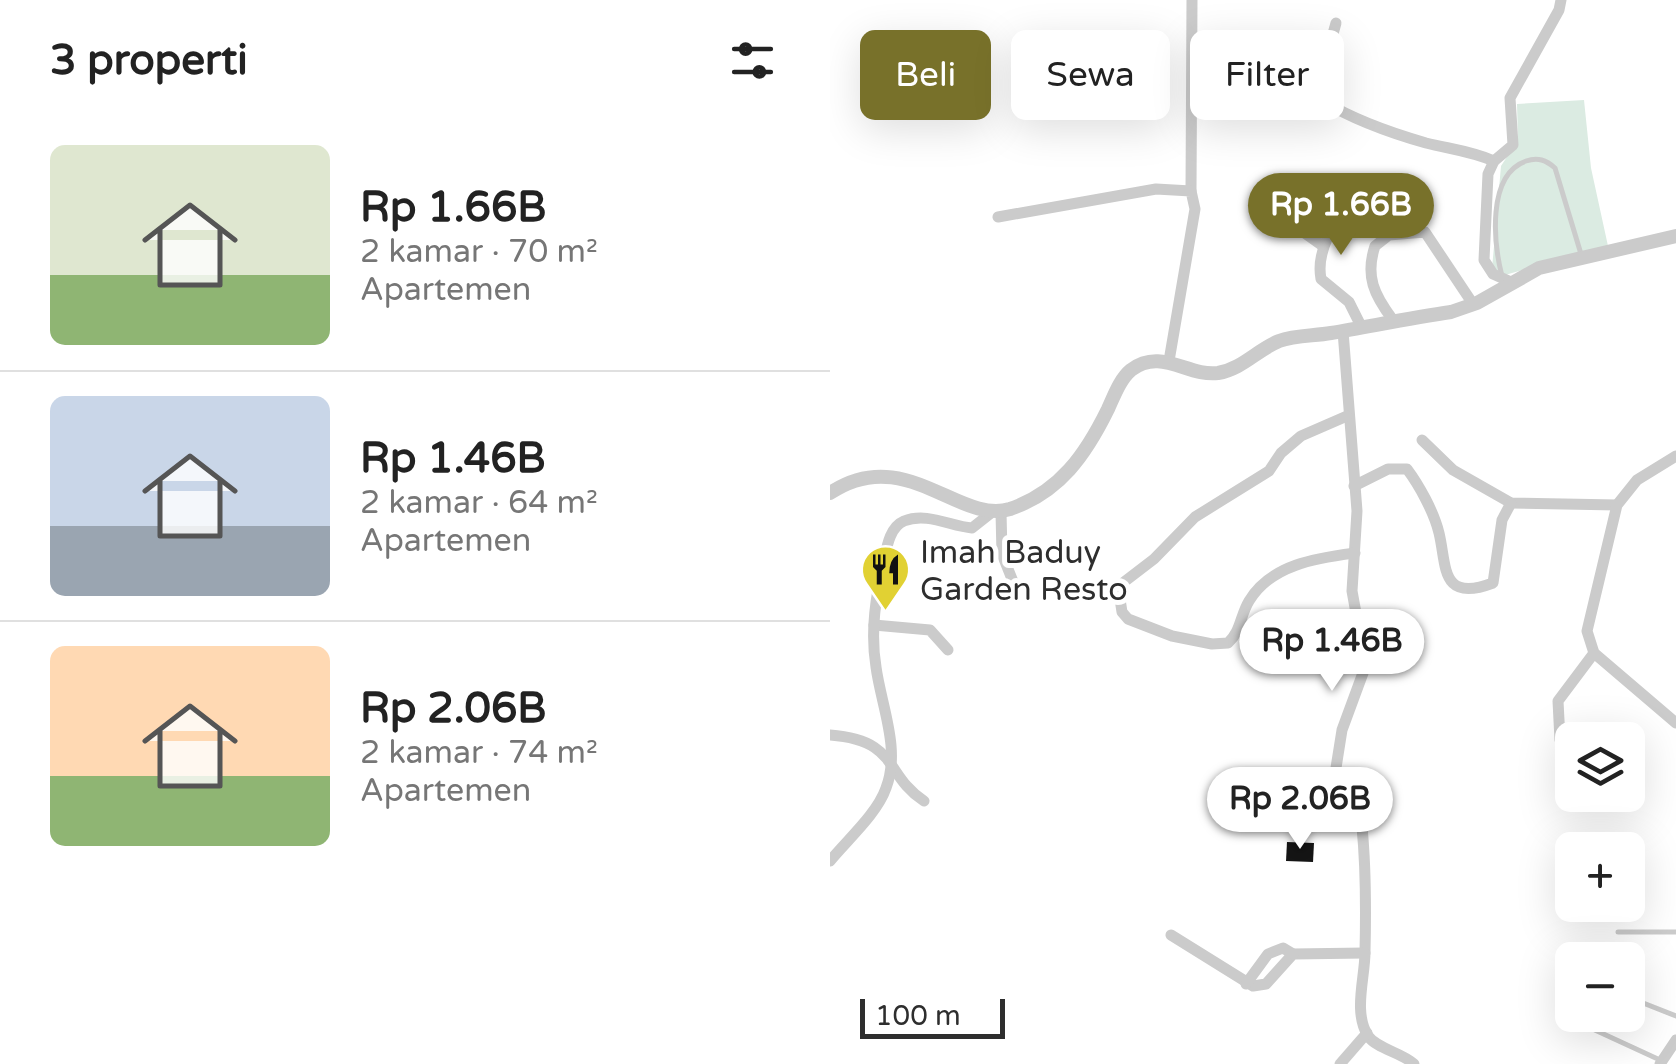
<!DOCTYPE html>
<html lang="id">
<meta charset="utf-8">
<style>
body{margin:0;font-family:"Varela Round",sans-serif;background:#f6f6f6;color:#222;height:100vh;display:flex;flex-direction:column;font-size:38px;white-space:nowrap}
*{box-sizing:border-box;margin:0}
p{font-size:32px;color:#767676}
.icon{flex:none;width:55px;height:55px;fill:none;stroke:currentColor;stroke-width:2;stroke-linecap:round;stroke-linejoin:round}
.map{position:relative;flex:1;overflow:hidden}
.panel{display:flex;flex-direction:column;background:#fff;width:830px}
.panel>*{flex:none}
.banner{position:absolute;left:30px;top:30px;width:665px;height:90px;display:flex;gap:20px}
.tools{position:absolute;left:725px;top:722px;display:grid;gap:20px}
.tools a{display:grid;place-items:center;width:90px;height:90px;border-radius:15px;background:#fff;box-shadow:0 10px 40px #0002;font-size:50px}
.scale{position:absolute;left:30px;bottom:25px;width:145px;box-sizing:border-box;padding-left:10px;border:5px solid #2e2e2e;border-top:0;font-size:28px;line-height:35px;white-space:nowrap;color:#2e2e2e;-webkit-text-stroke:8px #fff;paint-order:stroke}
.price{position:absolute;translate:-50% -85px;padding:0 22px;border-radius:35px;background:#fff;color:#222;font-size:32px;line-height:65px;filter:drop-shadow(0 2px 5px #0008)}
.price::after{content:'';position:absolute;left:50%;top:60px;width:30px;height:22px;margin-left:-15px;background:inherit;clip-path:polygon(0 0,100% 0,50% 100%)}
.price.on{background:#78712a;color:#fff}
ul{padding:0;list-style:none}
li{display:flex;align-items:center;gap:30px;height:250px;padding:0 50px}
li+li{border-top:2px solid #e0e0e0}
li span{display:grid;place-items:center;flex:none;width:280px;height:200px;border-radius:15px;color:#555}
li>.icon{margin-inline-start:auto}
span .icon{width:120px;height:120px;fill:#fffc;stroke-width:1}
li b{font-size:42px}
h2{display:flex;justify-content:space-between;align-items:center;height:120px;padding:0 50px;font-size:42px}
.tag{padding:0 35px;border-radius:15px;background:#fff;box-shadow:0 10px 40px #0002;font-size:35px;line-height:90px}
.tag.on{background:#78712a;color:#fff}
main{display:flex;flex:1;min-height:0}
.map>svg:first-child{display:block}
.green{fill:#dbebe2}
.building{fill:#151515}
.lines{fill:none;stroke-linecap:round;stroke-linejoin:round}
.service{stroke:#cbcbcb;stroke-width:5}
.minor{stroke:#cbcbcb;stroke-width:11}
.tertiary{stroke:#cbcbcb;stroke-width:14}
.labels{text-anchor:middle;stroke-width:10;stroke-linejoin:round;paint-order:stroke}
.poi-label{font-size:32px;fill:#2e2e2e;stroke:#fff;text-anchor:start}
</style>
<main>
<section class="panel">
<h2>3 properti<svg class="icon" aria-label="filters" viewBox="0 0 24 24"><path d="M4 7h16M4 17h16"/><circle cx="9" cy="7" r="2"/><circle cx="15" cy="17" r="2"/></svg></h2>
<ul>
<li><span style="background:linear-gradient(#dfe7d0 65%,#8fb573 0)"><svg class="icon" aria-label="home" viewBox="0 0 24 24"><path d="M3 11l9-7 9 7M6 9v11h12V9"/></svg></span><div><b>Rp 1.66B</b><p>2 kamar · 70 m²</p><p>Apartemen</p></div></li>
<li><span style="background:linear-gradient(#c9d6e8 65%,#9aa5b1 0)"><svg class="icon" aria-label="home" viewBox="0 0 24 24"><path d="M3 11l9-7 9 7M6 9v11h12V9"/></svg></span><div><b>Rp 1.46B</b><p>2 kamar · 64 m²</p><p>Apartemen</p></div></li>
<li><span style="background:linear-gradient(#ffd9b3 65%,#8fb573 0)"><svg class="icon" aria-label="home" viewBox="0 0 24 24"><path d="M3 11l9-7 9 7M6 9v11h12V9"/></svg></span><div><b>Rp 2.06B</b><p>2 kamar · 74 m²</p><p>Apartemen</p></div></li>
</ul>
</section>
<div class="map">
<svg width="846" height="1064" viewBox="0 0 846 1064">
<rect width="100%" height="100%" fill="#fff"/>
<polygon class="green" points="754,100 761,168 778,246 675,275 662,269 671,166 688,140 687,104"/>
<polygon class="building" points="457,842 484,843 483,862 456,861"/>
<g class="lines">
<g class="service">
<path d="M672,276C664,245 656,175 696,161C708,157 716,160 725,168L751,254"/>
<polyline points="788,932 846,932"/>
<polyline points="803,999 846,1016"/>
<polyline points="741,1019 830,1060"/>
</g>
<g class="minor">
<path d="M506,23L490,81L493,101C524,120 561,133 596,143C620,149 641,151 664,161"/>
<polyline points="361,191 362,0"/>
<polyline points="168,217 326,189 361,191 365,209 339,361"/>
<polyline points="462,224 493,246"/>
<polyline points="681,282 663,274 654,260 658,174 664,161 683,145 680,98 729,10 731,0"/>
<path d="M563,320C544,295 535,276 545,246L559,235L595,232L643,304"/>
<path d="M531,326L519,302L491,279C484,243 516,209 534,180"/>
<path d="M513,331L527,511L522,591L534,657L533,673L512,730L502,793L511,813L532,827C536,868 536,910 535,952C535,978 523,1012 538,1036C547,1049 571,1052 584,1064"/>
<path d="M517,416L471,436L451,453L439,471L365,517L324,559L294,582L290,599L292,612L298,619L342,636L382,644L398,643C411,631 410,616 419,601C441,564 488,558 525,553"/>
<polyline points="592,440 623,470 681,503 787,505"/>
<polyline points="846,456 807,480 787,505 757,631 764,653 846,723"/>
<path d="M524,486L558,469H577C589,485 604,512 609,533C617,566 610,603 663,583L672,520L681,503"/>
<polyline points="171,512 172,554 186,589"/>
<polyline points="44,625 100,630 118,650"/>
<path d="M0,735C69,740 54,775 94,801"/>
<polyline points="730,740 728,701 764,653"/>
<path d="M0,861C17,840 47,814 56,788C71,749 51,705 46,667C40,631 46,595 54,560C57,546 60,527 74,521C97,512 120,526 142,528L161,513"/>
<polyline points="341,935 423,986 436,984 463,954 535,953"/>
<polyline points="416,984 438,954 453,948 463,954"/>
<polyline points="510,1064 537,1033"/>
<polyline points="830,1064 846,1040"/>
</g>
<path class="tertiary" d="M0,493C75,443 129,525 180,509C230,492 256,454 278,409C284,396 290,379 301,370C331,347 358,377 388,373C412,369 427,350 449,341C465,335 484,336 501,333C542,326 580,318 621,312L647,303L709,268L846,236"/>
</g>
<defs>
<symbol id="restaurant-pin" viewBox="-11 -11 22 30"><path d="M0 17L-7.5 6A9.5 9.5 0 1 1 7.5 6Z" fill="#e1d133" stroke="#fff"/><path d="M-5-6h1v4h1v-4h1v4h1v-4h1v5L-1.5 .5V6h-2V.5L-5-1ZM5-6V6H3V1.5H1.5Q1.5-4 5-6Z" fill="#111"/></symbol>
</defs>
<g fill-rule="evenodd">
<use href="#restaurant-pin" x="28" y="542" width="55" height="75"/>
</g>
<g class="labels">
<g class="poi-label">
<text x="90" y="563">Imah Baduy<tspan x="90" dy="37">Garden Resto</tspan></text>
</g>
</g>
</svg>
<div class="tools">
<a><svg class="icon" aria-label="layers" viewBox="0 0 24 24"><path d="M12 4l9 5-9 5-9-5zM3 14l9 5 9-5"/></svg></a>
<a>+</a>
<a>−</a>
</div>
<div class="scale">100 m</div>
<b class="price on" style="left:511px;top:258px">Rp 1.66B</b>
<b class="price" style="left:502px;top:694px">Rp 1.46B</b>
<b class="price" style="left:470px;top:852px">Rp 2.06B</b>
<div class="banner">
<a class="tag on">Beli</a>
<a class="tag">Sewa</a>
<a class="tag">Filter</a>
</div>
</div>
</main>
